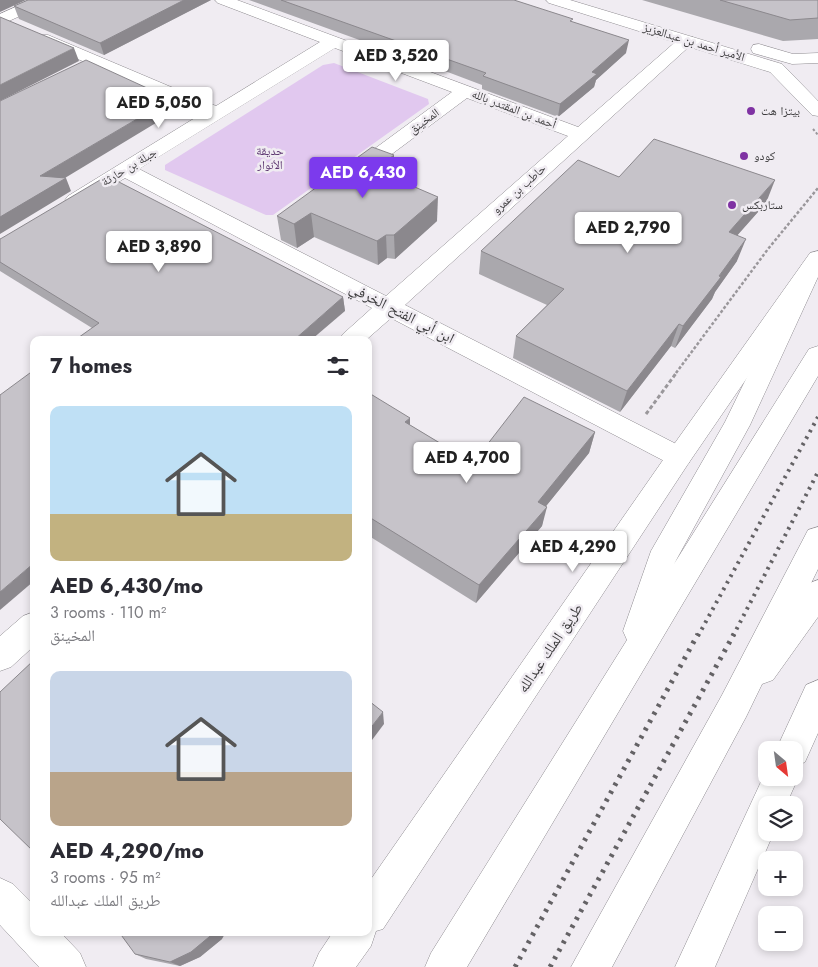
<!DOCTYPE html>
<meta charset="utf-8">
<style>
body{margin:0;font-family:Jost,"Noto Naskh Arabic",sans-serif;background:#f2f2f3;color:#2b2b33;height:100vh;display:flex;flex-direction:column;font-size:19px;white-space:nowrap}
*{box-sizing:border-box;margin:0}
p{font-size:16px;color:#7c7c81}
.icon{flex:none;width:28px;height:28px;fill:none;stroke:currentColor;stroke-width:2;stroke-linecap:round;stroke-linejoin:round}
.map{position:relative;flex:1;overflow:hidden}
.drawer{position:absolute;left:30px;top:336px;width:342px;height:600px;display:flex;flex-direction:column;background:#fff;border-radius:10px;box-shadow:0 2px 8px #0003}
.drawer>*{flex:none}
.needle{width:32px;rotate:151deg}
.controls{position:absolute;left:758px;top:741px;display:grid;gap:10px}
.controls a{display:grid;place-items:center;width:45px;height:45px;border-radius:10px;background:#fff;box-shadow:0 2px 8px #0003;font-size:25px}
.price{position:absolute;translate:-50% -42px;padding:0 11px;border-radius:5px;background:#fff;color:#222;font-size:16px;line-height:32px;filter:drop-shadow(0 1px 2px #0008)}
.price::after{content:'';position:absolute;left:50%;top:30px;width:15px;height:11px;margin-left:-8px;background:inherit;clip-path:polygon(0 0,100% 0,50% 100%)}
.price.active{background:#7c3aed;color:#fff}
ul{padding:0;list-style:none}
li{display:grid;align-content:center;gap:10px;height:265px;padding:0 20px}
li span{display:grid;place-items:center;height:155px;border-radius:10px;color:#555}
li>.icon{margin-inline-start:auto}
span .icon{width:90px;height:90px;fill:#fffc;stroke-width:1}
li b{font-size:21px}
h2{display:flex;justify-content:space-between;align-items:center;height:60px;padding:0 20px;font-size:21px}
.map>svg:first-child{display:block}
.green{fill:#e1c8ef}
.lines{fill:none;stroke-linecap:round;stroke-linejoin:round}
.street-casing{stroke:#8e8b90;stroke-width:1}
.secondary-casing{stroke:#8e8b90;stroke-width:1}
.highway-casing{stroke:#8e8b90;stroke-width:1}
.path-far2{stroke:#9a979b;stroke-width:2;stroke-dasharray:2.5 2;stroke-linecap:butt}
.path-far1{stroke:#9a979b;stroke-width:2.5;stroke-dasharray:3 2;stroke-linecap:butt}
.path{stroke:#9a979b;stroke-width:3;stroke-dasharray:4 2.5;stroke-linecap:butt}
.street{fill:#fff;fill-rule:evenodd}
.secondary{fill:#fff;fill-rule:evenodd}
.highway{fill:#fff;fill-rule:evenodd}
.rail-far1{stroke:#646265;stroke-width:4;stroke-dasharray:2.5 5;stroke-linecap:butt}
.rail{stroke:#646265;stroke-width:5;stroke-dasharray:3 6;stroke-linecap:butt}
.wall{fill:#aaa8ad}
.shaded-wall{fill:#8b888d}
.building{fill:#c6c3c9;stroke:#8b888d}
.poi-dot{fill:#7f32a3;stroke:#f0ecf2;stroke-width:2}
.labels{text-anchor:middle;stroke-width:5;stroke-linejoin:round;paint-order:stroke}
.far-street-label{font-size:12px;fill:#3c3b3d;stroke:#f0ecf2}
.far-poi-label{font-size:12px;fill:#3c3b3d;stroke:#f0ecf2;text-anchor:start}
.far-park-label{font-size:12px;fill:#5c3670;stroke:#f0ecf2}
.street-label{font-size:15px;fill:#3c3b3d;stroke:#f0ecf2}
</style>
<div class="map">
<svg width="818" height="967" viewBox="0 0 818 967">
<rect width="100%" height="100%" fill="#f0ecf2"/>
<polygon class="green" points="334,63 428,99 429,104 273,215 266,215 165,170 165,165 323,65"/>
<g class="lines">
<defs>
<g id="street">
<polygon points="31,0 52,0 49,3 0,25 0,14"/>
<path d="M215,0H237L578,127L681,37H693L695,40L693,43L405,305L688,450L692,457L688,464L679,468L670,464L391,318L366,340H339L343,334L372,308L125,178L82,204L75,206L68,204L65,200L68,196L203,113L36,41L34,38L36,35H48L216,106L320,42L218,3ZM335,48L452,92L347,169L344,173L347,177H361L467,98L568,136L386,296L139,169Z"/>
<polygon points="34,612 34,646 11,667 0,671 0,636 23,616"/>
<polygon points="0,878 13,884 34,905 34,932 60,932 80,953 86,967 39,967 0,925"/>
</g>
<g id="secondary">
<polygon points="546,0 570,0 782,64 818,101 818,116 812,115 770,72 549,3"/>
<polygon points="759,44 793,54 818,53 818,63 792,64 753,53 751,49 753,45"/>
<polygon points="818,251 818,274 688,464 383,929 376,931 371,946 356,967 313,967 319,953 333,932 369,932 369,882 670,450 810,253"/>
<polygon points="818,580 818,617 773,680 762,684 751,680 746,669 751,658 807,584"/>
<polygon points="818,680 818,733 805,762 794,767 794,750 776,750 806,685"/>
<polygon points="794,767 798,778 786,805 766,805 766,832 774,832 715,967 675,967 766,771 766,778 794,778"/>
</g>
<g id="highway">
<polygon points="811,261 818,263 818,277 750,425 674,564 809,349 818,346 818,376 467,967 425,967 431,953 627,640 623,631 651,551 725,422 800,268 803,263"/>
<polygon points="818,527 818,569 746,717 612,967 571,967 722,695 808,530"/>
</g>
</defs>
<use href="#street" class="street-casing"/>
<use href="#secondary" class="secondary-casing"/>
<use href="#highway" class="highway-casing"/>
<polyline class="path-far2" points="813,129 818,135"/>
<polyline class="path-far1" points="676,373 768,249 818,188"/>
<polyline class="path" points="646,414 677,372"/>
<use href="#street" class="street"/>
<use href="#secondary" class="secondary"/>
<use href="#highway" class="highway"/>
<g class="rail-far1">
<polyline points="698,636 818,417"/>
<polyline points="733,636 818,472"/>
</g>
<g class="rail">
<polyline points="515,967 698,634"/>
<polyline points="550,967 734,634"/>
</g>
</g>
<g class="wall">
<polygon points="28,0 211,0 104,55 19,19 14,6"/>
<polygon points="249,0 514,0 572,22 626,53 596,80 594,87 558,117 482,89 482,85 445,71"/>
<polygon points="642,0 818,0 818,39 783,41"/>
<polygon points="619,177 766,203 737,235 737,261 715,292 712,299 675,348 671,346 620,412 513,358 516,336 547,305 479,274 481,251"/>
<polygon points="394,178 437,221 395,259 387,258 378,265 314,237 297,248 281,240 277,216"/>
<polygon points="0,239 343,297 345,311 92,328 0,271"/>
<polygon points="369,393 410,425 473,463 595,432 589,453 546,506 542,526 476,603 369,536"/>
<polygon points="222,939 200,957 180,966 146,959 135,954"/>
</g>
<g class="shaded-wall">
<polygon points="0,0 26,0 0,12"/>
<polygon points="184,0 211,0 104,55 100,43"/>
<polygon points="629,40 626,53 596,80 594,87 558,117 560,104 592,72"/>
<polygon points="74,48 79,61 0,101 0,85"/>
<polygon points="171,99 174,112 55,184 66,178 71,191 0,234 0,217 40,176"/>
<polygon points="394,155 394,179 375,170"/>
<polygon points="775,180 766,203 720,255 729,232"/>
<polygon points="438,197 437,221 395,259 394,235"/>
<polygon points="311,213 314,237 297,248 294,224"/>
<polygon points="386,235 387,258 378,265 377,241"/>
<polygon points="746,239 737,261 715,292 712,299 675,348 683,326"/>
<polygon points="343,297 345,311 311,340 294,340"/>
<polygon points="679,324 671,346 620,412 627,391"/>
<polygon points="410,418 410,439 405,422"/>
<polygon points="595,432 589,453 534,521 538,502"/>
<polygon points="547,507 542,526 476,603 479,585"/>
<polygon points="34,563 34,581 0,610 0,592"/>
<polygon points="383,712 384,724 369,744 369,730"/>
<polygon points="215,932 226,932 222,939 200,957 180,966 170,962"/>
</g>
<g class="building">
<polygon points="28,0 184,0 100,43 14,6"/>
<polygon points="281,0 514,0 573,19 570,21 629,40 592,72 597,74 560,104 483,76 486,73"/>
<polygon points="720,0 818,0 818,18 790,20"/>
<polygon points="0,17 74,48 0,85"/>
<polygon points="86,60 171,99 40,176 66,178 0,217 0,101"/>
<polygon points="654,139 775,180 729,232 746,239 719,276 721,277 683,326 679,324 627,391 516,336 564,289 481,251 578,160 619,177"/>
<polygon points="372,147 394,155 375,170 438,197 394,235 386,235 377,241 311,213 294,224 277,216"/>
<polygon points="100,180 117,181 343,297 294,340 75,340 99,323 0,262 0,239 2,238"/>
<polygon points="34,370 34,563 0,592 0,395"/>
<polygon points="369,393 410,418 405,422 473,463 524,397 595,432 538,502 547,507 479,585 369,517"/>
<polygon points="34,660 34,852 0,819 0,692"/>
<polygon points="369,701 383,712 369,730"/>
<polygon points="119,932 215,932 191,952 170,962 135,954"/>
</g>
<g class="poi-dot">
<circle cx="751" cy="111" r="5"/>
<circle cx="744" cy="156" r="5"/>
<circle cx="732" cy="205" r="5"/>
</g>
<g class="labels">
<g class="far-street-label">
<text transform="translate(694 42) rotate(17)" y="4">الأمير أحمد بن عبدالعزيز</text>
<text transform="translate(514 109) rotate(21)" y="4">أحمد بن المقتدر بالله</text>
<text transform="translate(424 121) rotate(-36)" y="4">المخينق</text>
<text transform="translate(129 167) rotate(-31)" y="4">جبلة بن حارثة</text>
<text transform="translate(519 189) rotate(-42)" y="4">حاطب بن عمرو</text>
</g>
<g class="far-poi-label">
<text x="761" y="115">بيتزا هت</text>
<text x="754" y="160">كودو</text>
<text x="742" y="209">ستاربكس</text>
</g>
<g class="far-park-label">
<text x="270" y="155">حديقة<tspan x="270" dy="14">الأنوار</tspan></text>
</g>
<g class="street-label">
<text transform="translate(402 313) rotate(27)" y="5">ابن أبي الفتح الخرفي</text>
<text transform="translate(550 648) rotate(-56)" y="5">طريق الملك عبدالله</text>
</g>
</g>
</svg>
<div class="controls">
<a><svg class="needle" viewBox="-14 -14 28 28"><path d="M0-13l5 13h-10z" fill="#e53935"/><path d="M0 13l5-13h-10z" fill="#7c7c81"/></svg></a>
<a><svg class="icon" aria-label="layers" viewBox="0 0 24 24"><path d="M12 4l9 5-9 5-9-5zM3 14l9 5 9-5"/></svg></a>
<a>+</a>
<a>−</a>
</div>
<b class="price" style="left:396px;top:82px">AED 3,520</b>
<b class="price" style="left:159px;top:129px">AED 5,050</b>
<b class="price active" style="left:363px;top:199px">AED 6,430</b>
<b class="price" style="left:628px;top:254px">AED 2,790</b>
<b class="price" style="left:159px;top:273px">AED 3,890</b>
<b class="price" style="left:467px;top:484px">AED 4,700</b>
<b class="price" style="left:573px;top:573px">AED 4,290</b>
<section class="drawer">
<h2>7 homes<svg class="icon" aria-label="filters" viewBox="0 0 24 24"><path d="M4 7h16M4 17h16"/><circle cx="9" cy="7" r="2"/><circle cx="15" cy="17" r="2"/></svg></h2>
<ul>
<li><span style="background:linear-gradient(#bfe0f5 70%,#c2b280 0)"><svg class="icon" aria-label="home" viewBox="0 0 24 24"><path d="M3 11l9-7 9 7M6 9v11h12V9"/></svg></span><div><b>AED 6,430/mo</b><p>3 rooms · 110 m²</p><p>المخينق</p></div></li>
<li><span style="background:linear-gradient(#c9d6e8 65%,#b9a48a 0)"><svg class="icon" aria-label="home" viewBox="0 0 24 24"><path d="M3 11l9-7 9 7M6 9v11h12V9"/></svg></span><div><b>AED 4,290/mo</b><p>3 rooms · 95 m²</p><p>طريق الملك عبدالله</p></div></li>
</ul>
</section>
</div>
